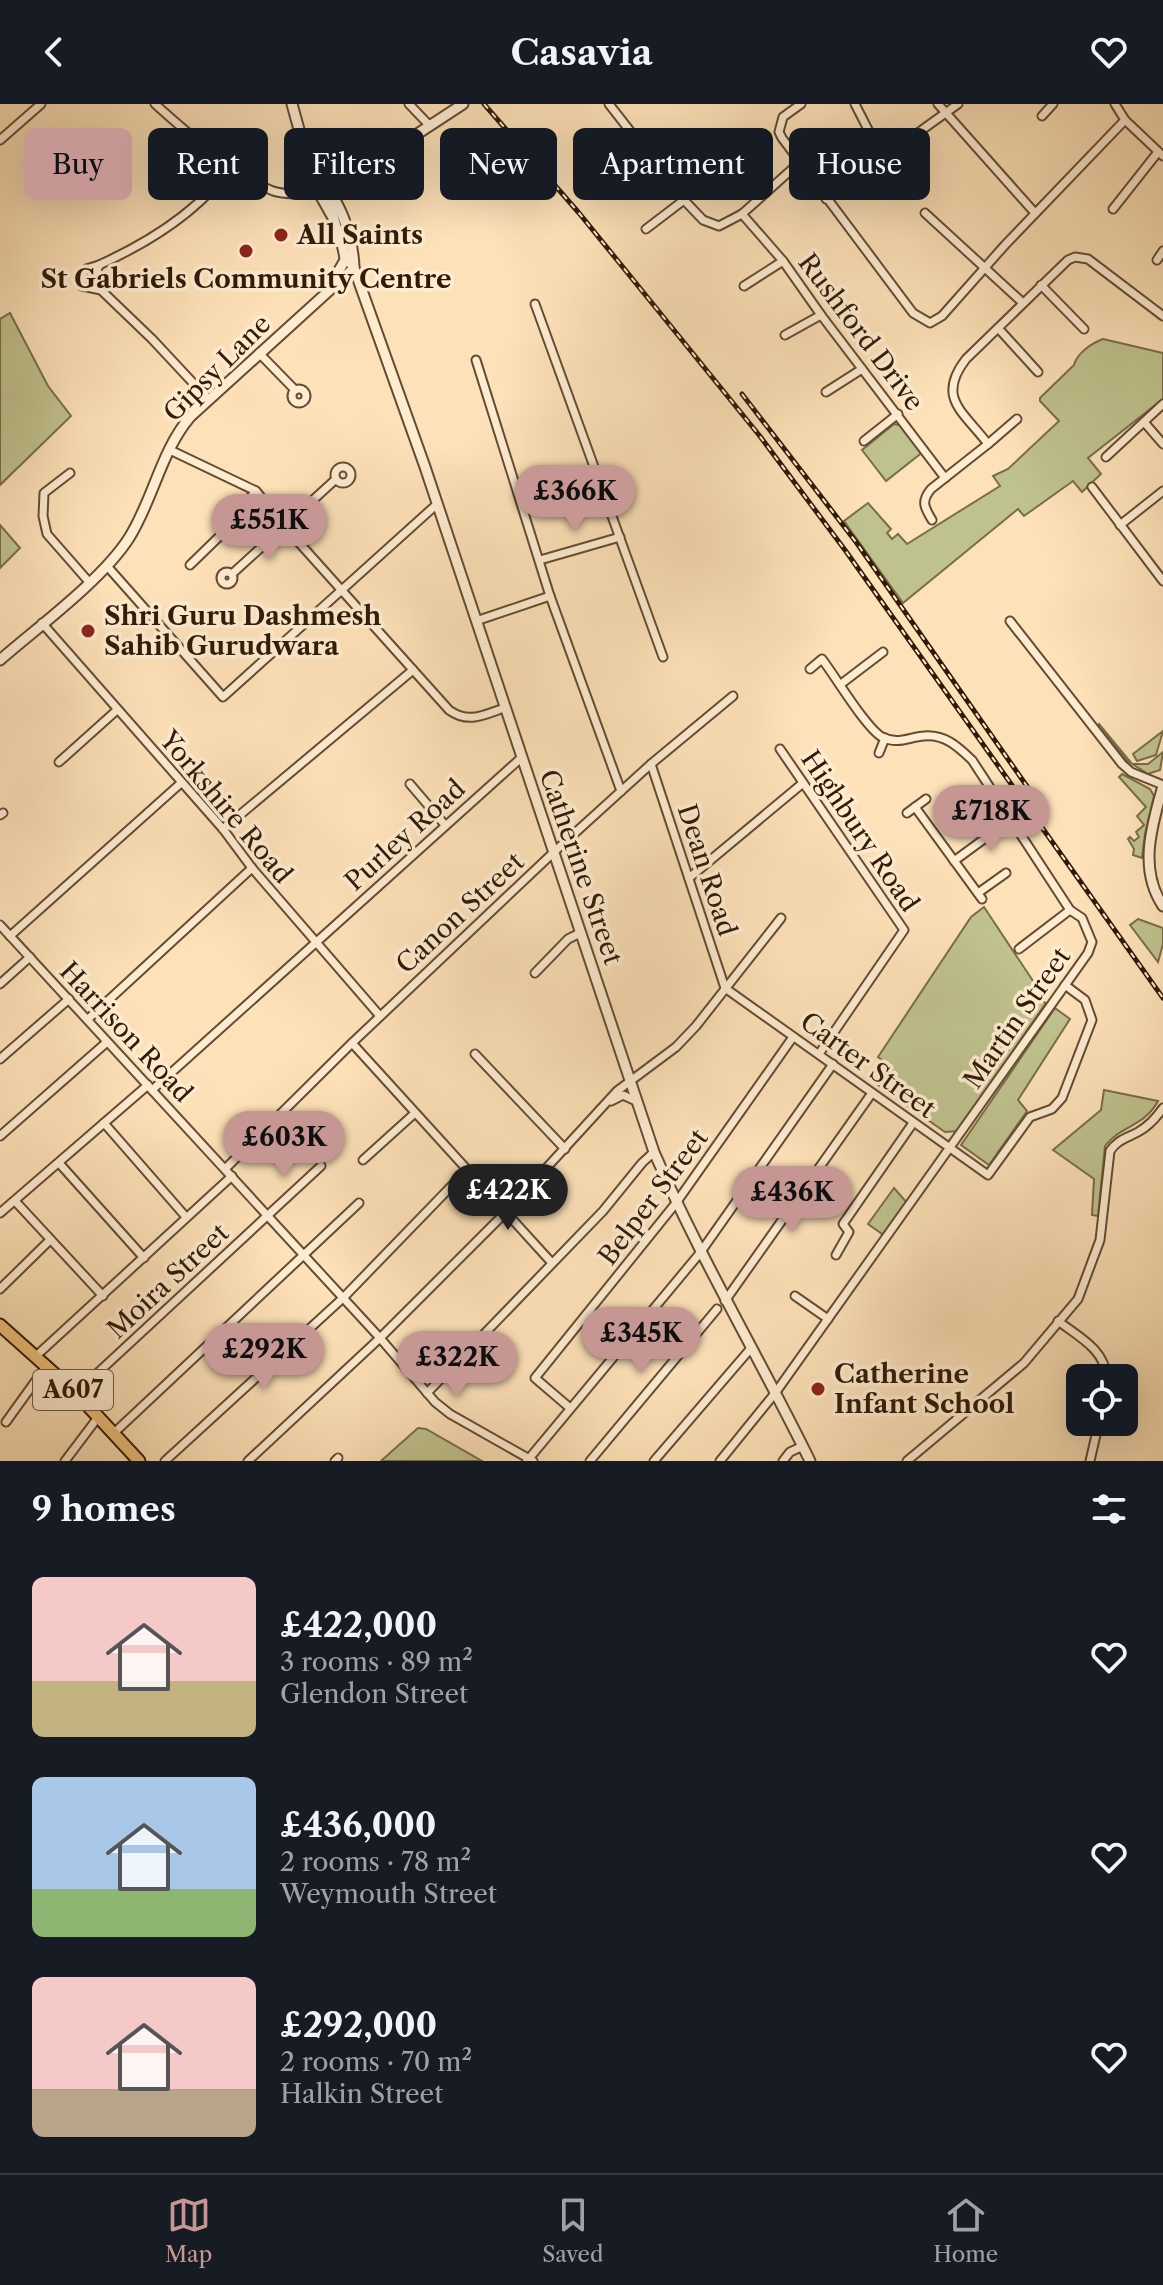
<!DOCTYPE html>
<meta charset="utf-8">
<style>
body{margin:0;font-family:"Libre Caslon Text",serif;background:#20242c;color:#f1f3f6;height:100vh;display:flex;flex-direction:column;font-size:30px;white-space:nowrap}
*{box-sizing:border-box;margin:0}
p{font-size:26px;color:#9ea1a6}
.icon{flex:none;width:44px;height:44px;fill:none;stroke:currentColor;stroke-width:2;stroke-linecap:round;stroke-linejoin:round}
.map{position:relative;height:1357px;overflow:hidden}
.sheet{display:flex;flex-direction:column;background:#171b24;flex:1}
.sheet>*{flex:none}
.top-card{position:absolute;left:24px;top:24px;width:1116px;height:72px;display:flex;gap:16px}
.tools{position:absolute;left:1066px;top:1260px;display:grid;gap:16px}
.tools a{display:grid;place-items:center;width:72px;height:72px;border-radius:12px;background:#171b24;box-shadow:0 8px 32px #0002;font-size:40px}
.price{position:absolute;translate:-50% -68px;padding:0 18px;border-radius:28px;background:#c59692;color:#111;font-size:26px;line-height:52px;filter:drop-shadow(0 2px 4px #0008)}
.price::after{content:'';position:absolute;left:50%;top:48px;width:24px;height:18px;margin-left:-12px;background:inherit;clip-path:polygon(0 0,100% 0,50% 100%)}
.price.active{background:#222;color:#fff}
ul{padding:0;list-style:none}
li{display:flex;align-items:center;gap:24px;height:200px;padding:0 32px}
li span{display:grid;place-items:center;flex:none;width:224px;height:160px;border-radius:12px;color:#555}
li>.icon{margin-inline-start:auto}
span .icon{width:96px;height:96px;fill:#fffc;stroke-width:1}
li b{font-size:34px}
h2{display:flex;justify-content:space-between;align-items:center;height:96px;padding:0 32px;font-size:34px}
.pill{padding:0 28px;border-radius:12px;background:#171b24;box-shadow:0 8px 32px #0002;font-size:28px;line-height:72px}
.pill.active{background:#c59692;color:#111}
header{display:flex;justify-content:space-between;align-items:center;height:104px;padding:0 32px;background:#171b24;font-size:36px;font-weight:700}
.menu{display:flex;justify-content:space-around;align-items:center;height:112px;border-top:2px solid #363941;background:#171b24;font-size:22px;color:#9ea1a6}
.menu a{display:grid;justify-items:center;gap:4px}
.menu .active{color:#c59692}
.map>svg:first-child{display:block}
.green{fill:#c0c28e;stroke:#786e4a;stroke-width:2}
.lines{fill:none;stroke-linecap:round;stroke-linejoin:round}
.minor-casing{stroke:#644c33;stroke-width:11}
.tertiary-casing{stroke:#644c33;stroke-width:13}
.primary-casing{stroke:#311b07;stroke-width:15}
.minor{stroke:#feecd1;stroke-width:7}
.tertiary{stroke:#feecd1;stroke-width:9}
.primary{stroke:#eec07c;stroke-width:11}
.rail-casing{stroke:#311b07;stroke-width:5}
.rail{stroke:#feecd1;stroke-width:2;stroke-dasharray:6;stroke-linecap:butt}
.poi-dot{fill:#8f2418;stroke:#feecd1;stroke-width:3}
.labels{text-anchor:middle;stroke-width:7;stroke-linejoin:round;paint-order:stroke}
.shield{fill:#feecd1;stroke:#6e5a44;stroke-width:2}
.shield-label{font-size:24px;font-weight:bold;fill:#311b07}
.poi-label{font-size:26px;font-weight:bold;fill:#311b07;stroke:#feecd1;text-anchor:start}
.street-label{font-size:26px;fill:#311b07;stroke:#feecd1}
</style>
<header><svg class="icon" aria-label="back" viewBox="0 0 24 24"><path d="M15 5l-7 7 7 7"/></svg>Casavia<svg class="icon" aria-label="heart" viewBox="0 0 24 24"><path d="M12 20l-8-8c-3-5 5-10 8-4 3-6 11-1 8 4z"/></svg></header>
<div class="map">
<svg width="1163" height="1357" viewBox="0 0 1163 1357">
<rect width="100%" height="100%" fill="#fde1b8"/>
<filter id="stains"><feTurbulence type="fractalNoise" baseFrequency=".0025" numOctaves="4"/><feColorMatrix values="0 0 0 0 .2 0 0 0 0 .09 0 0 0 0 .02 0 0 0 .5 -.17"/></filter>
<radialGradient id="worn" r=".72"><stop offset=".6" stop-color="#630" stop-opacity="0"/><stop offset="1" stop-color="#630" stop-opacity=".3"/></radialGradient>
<g class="green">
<polygon points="10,209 48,282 71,312 0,381 0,215"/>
<path d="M1103,235L1163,249V295L1088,354L1101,370L1082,388L1073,377L1024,412L1018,405L903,499L844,417L868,399L891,425L887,429L892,435L898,430L907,440L1000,382L993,372L1008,365L1059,317L1040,297V294L1074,261C1077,249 1092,239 1103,235Z"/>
<polygon points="894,320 904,322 924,347 886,377 862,346"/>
<polygon points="0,421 20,444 0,464"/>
<polygon points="1099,620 1132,660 1148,660 1163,648 1160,666 1148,670 1126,656 1098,621"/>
<polygon points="1163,627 1156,651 1137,657 1133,650"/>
<polygon points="1122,670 1150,685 1154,692 1145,730 1142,754 1133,751 1134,745 1128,735 1130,733 1134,737 1139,733 1136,728 1144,721 1137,712 1146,703 1119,673"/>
<polygon points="984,803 1035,880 1029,890 1046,899 958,1027 945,1028 874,978 887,960 878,953 971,813"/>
<polygon points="1138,815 1163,824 1163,840 1158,858 1130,821"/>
<polygon points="1055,904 1070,915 1018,996 1027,1007 989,1061 961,1041"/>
<path d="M1104,986L1158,997C1144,1023 1121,1021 1105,1042L1098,1112L1092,1111L1094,1075L1053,1046L1101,1006Z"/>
<polygon points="894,1084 908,1100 885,1132 868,1120"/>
<polygon points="418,1324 426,1325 482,1357 381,1357"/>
</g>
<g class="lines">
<defs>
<g id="minor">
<path d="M155,0C185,27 236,72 273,87C290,93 306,87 323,91"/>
<polyline points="409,0 429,21"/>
<polyline points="609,0 684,96 703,116 719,122 742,110 800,58"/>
<polyline points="801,0 783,13 779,28 782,34 913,209 930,219 942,212 1005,141 1125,16"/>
<polyline points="855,0 883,55 905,88"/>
<polyline points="938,0 1035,109"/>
<polyline points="1115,0 1125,16 1163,52"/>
<polyline points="1042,12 1053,0"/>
<polyline points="0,36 41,0"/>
<polyline points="826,95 958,0"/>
<polyline points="1113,105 1158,48"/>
<polyline points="925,109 1023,199"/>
<polyline points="742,110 783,157 821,211 945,374"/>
<polyline points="646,125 684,96"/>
<polyline points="1157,156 1163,147"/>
<polyline points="99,161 86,165 81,173 82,182 101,186"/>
<polyline points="1041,181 1084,225"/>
<polyline points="744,182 783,157"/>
<polyline points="535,200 663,553"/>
<polyline points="998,224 1038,268"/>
<polyline points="785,231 821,211"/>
<polyline points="259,249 295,286"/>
<polyline points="476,256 550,492 621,687"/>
<circle cx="299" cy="292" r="7"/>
<polyline points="826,288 862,265"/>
<path d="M209,296L152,235L101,186L96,170L99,161C150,138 200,107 232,61"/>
<path d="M1017,315L988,340C963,307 936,294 966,255L1068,156L1075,153L1088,155L1163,212"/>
<polyline points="1144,318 1163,340"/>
<polyline points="864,337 898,310"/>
<path d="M170,346L256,387L285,423L449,606C468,620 484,611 504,604"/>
<polyline points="1106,353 1163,300"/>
<circle cx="343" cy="371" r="8"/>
<polyline points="70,369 44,389 43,412 47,430 89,478"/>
<polyline points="1092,383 1163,477"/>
<path d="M932,416C924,403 921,397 931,385L988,340"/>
<polyline points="1120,421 1163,387"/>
<polyline points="540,456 620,433"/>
<polyline points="190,461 227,425 233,413 256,387"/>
<polyline points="107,462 223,593 436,401"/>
<circle cx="227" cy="474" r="6"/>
<polyline points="232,470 336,375"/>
<polyline points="476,517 550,492"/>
<polyline points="1010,517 1122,660 1131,668 1163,681"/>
<polyline points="42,519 223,725 252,764 380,912"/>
<polyline points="841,580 883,548"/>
<polyline points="780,645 904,826 819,950"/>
<polyline points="879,649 885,634"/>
<polyline points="59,658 117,606"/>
<polyline points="651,660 725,884"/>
<polyline points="410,680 445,721"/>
<polyline points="915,703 982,795"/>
<polyline points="907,709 926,695"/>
<polyline points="0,711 3,709"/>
<polyline points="223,725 413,566"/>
<polyline points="954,757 1010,716"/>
<polyline points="689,774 803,679"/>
<polyline points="978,789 1006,769"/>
<polyline points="0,821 380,1234 435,1298 450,1310 533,1357"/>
<polyline points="10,832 181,679"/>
<polyline points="1019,845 1070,806"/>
<polyline points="535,869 568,835 580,829"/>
<polyline points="0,880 30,853"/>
<polyline points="725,884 988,1071 1030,1013 1052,1005 1062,994 1092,916 1085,896 1065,881"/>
<polyline points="88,915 252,764"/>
<polyline points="352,939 552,1159"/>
<polyline points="475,950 565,1045"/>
<polyline points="0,955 69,895"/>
<polyline points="152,986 521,654"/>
<polyline points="611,997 623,991 636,997"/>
<polyline points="104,1019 186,1113"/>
<polyline points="0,1032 107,938"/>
<polyline points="363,1056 415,1009"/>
<polyline points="59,1059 144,1154"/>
<polyline points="225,1065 352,939 554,748 651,660 733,592"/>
<polyline points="15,1097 103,1192"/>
<polyline points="0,1109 148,981"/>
<polyline points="836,1151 849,1128 843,1120 913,1019"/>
<polyline points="0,1185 50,1136"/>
<polyline points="795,1192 828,1215"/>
<polyline points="725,1197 872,989"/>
<path d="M1058,1217C1078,1232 1107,1247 1106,1274"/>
<polyline points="36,1252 232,1072"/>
<polyline points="76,1289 321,1062"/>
<polyline points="427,1289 603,1107 642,1059 654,1048"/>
<polyline points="570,1304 535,1274 676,1099 793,933"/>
<polyline points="6,1318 47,1261"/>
<polyline points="114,1329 359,1099"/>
<polyline points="65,1357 99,1312"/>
<polyline points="165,1357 343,1194 467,1066"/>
<polyline points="248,1357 380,1234 506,1108 617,987 676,943 696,922 781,814"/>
<polyline points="335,1357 338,1354"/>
<polyline points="527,1357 700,1149 833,960"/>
<polyline points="590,1357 717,1205"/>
<polyline points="654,1357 752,1243"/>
<path d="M720,1357L776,1288L1088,849L1092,838L1082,814L1070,806L972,656C958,643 945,630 924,632C909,633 898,641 882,633C866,624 835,572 822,555L810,565"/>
<polyline points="783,1357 790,1348 803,1342"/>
<path d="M907,1357L1024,1259L1078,1195L1100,1136L1110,1047C1117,1036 1127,1034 1138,1028C1149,1022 1156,1014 1163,1004"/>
<polyline points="1090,1357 1099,1318"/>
</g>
<g id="tertiary">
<polyline points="292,0 314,80 332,112"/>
<path d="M345,151L354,164L425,363L654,1048C700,1154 759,1253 810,1357"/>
<path d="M330,182L345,156C343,124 314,101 350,74L463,0"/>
<path d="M0,556C39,522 102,476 129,434C153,396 161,347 190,313L354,164C353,132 339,89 312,69"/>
<path d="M1163,682C1152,721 1138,765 1163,802"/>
</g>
<polyline id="primary" points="0,1221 76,1289 139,1357"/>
</defs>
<use href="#minor" class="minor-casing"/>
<use href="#tertiary" class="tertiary-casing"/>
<use href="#primary" class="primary-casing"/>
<use href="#minor" class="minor"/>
<use href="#tertiary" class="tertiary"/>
<use href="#primary" class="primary"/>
<defs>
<g id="rail">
<polyline points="484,0 579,109 759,331 845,446 1163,894"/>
<polyline points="742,290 856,438 1045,708"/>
</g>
</defs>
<use href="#rail" class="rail-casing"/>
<use href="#rail" class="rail"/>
</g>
<g class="poi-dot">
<circle cx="281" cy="131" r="8"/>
<circle cx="246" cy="147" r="8"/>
<circle cx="88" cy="527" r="8"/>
<circle cx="818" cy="1285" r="8"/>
</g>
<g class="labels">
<rect class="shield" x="33" y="1266" width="80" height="40" rx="6"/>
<g class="shield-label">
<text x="73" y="1294">A607</text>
</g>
<g class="poi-label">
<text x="297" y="140">All Saints</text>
<text x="246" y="184" text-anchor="middle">St Gabriels Community Centre</text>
<text x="104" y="521">Shri Guru Dashmesh<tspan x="104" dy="30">Sahib Gurudwara</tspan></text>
<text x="834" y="1279">Catherine<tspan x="834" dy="30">Infant School</tspan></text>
</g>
<g class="street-label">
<text transform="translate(861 228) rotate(53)" y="9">Rushford Drive</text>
<text transform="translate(217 264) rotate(-45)" y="9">Gipsy Lane</text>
<text transform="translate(226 703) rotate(50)" y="9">Yorkshire Road</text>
<text transform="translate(860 727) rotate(56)" y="9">Highbury Road</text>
<text transform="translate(405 731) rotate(-42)" y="9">Purley Road</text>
<text transform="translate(581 763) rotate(71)" y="9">Catherine Street</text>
<text transform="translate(707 766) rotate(72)" y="9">Dean Road</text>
<text transform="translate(460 809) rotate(-43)" y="9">Canon Street</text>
<text transform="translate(1017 914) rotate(-55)" y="9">Martin Street</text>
<text transform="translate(126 928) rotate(47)" y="9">Harrison Road</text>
<text transform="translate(868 961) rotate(36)" y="9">Carter Street</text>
<text transform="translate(653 1093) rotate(-53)" y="9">Belper Street</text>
<text transform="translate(168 1177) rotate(-43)" y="9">Moira Street</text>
</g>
</g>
<rect width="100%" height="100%" filter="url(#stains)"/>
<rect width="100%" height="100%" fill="url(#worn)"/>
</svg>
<div class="tools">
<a><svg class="icon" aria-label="locate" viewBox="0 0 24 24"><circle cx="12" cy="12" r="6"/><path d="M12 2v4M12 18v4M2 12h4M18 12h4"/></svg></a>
</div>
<b class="price" style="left:575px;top:429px">£366K</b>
<b class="price" style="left:269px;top:458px">£551K</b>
<b class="price" style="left:991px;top:749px">£718K</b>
<b class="price" style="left:284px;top:1075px">£603K</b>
<b class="price active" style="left:508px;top:1128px">£422K</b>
<b class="price" style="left:792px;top:1130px">£436K</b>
<b class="price" style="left:641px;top:1271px">£345K</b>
<b class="price" style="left:264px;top:1287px">£292K</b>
<b class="price" style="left:457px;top:1295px">£322K</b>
<div class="top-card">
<a class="pill active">Buy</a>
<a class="pill">Rent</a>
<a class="pill">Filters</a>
<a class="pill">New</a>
<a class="pill">Apartment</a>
<a class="pill">House</a>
</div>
</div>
<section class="sheet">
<h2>9 homes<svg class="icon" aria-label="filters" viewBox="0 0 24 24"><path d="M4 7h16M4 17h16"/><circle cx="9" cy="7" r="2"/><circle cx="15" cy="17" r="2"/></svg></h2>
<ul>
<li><span style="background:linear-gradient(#f6c9c9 65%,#c2b280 0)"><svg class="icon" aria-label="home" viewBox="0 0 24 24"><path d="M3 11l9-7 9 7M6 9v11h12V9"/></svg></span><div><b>£422,000</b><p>3 rooms · 89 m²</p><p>Glendon Street</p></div><svg class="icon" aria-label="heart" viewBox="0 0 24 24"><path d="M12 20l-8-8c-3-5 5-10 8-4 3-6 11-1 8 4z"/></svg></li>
<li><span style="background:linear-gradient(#a9c7e8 70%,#8fb573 0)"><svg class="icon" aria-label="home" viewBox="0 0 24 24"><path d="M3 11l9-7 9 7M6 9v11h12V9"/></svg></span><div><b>£436,000</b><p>2 rooms · 78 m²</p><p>Weymouth Street</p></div><svg class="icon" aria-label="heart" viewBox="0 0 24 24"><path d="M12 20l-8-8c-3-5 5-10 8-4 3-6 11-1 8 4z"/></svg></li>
<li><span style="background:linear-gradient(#f6c9c9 70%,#b9a48a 0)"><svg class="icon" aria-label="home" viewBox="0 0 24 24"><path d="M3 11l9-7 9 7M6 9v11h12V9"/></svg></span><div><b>£292,000</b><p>2 rooms · 70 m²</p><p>Halkin Street</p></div><svg class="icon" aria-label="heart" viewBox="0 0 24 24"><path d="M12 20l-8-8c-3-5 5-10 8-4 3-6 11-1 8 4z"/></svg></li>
</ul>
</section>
<nav class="menu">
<a class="active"><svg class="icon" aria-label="map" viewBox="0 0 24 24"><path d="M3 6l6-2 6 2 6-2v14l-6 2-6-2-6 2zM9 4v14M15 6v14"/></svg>Map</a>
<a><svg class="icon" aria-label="saved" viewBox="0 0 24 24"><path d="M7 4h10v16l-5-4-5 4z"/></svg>Saved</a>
<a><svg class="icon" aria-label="home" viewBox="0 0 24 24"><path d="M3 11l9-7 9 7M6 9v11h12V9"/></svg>Home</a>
</nav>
